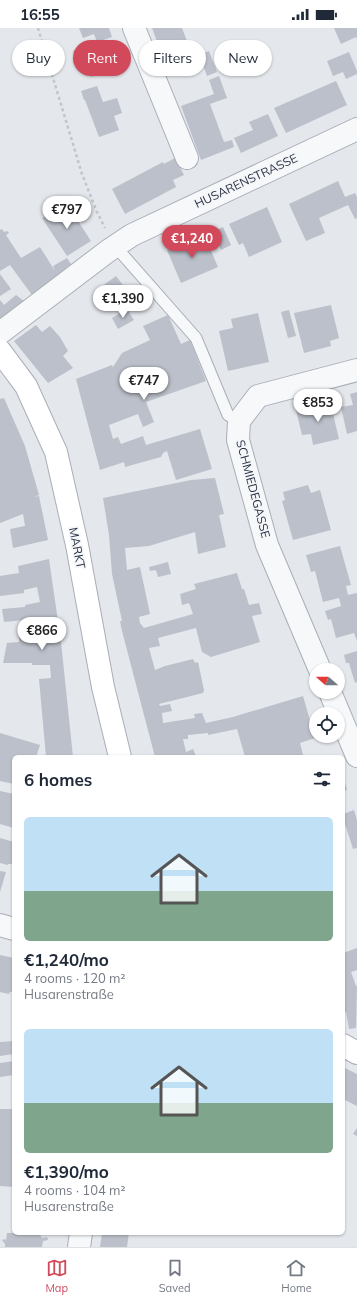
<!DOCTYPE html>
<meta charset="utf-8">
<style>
body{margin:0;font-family:Mulish,sans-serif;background:#f6f6f7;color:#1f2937;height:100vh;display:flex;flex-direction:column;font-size:15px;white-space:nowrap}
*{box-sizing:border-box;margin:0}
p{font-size:13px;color:#747a83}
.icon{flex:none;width:22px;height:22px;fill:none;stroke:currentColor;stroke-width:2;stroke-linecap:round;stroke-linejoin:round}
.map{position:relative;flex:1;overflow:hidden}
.side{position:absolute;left:12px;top:727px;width:333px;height:480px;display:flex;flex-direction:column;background:#fff;border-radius:6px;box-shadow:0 1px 3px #0004}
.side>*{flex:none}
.banner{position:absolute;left:12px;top:12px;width:333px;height:36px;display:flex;gap:8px}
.needle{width:26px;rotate:291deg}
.tools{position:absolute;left:309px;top:635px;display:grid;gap:8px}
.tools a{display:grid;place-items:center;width:36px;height:36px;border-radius:50%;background:#fff;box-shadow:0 1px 3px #0004;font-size:20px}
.price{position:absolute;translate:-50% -34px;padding:0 9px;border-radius:14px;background:#fff;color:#222;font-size:13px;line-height:26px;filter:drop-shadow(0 1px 2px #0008)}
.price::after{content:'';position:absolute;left:50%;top:24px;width:12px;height:9px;margin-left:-6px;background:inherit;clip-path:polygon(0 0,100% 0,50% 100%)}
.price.active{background:#d1495b;color:#fff}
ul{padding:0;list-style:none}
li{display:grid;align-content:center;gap:8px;height:212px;padding:0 12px}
li span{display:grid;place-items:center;height:124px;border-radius:6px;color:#555}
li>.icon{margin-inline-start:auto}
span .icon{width:72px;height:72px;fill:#fffc;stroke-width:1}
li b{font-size:17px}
h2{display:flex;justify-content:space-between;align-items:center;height:48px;padding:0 12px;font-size:17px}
.chip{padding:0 14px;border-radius:18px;background:#fff;box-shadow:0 1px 3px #0004;font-size:14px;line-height:36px}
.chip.active{background:#d1495b;color:#fff}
.status{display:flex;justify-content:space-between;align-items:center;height:28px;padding:0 20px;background:#fff;direction:ltr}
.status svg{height:11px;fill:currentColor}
.tab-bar{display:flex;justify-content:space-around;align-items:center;height:56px;border-top:1px solid #e0e1e3;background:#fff;font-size:11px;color:#747a83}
.tab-bar a{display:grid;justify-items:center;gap:2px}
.tab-bar .active{color:#d1495b}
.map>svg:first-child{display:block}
.building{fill:#bbc0ca}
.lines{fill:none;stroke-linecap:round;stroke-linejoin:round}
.service-casing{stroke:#a9aeb7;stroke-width:13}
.minor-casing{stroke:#a9aeb7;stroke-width:24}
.tertiary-casing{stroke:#a9aeb7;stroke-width:24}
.secondary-casing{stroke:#a9aeb7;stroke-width:24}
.path{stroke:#c2c5cb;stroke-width:2.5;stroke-dasharray:3 3;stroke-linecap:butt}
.service{stroke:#f7f8fa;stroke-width:11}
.minor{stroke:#f7f8fa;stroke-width:22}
.tertiary{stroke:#f7f8fa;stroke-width:22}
.secondary{stroke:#fff;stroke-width:22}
.labels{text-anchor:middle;stroke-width:3.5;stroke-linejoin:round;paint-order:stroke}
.street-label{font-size:12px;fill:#2b3445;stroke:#f4f6f9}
</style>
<div class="status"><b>16:55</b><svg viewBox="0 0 49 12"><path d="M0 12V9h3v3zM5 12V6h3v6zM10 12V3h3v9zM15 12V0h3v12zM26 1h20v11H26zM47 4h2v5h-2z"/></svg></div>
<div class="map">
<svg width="357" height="1219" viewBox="0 0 357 1219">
<rect width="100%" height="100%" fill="#e4e7ec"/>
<g class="building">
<polygon points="79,0 109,0 112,9 97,14 101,22 121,15 129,36 91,49 84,29 76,32 73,23 97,14 94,6 83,10"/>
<polygon points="152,0 182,0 193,29 209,23 217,44 207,48 202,34 169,46"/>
<polygon points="334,0 357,0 357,11 356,9 341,16"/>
<polygon points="349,24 357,43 357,46 346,51 343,44 333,48 327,33"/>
<polygon points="219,48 227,70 210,76 224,114 232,112 234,119 201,132 181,78 214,66 209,52"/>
<polygon points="336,53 347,77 286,105 274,80"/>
<polygon points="97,58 103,74 117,70 122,85 114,88 119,102 99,109 85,72 84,72 81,63"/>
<polygon points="268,86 278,108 241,125 234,110 253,102 249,94"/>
<polygon points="175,130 184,147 173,152 176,159 125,186 112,161 163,134 164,136"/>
<polygon points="338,153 345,169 355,165 357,169 357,190 355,191 348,177 319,190 325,205 306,213 289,176"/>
<polygon points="67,176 91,213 67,228 42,190"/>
<polygon points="267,179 282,214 249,229 243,215 239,217 229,196"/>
<polygon points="223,199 231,217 221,222 213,204"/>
<polygon points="2,201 4,204 7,203 9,205 6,207 21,230 40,219 55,243 53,238 67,230 71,236 32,267 10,237 0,243 0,202"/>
<polygon points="204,207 218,239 181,255 167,222"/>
<polygon points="0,246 11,261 0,268"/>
<polygon points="116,248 129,265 107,281 94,264"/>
<polygon points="16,267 24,273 0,293 0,272 4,277"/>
<polygon points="331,277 339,310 330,313 331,318 304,325 294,285"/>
<polygon points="127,281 134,292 118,301 112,290"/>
<polygon points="289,282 296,308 288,310 281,284"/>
<polygon points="258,285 269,334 228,343 219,303 233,300 231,291"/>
<polygon points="168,287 181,316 190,312 206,353 146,374 154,394 143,399 138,386 109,397 113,411 118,409 121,416 143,408 146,417 200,401 212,441 176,452 167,423 163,425 161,429 125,439 124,434 100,442 76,351 112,337 113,339 122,325 150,312 143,298"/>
<polygon points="36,297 42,304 50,298 60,309 68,323 63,328 73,340 48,355 14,313"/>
<polygon points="357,364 357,403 347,406 341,379 353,377 350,366"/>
<polygon points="4,370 25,418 39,467 34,469 39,468 48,512 13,520 10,501 25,498 23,486 0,495 0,371"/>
<polygon points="330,373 339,411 313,417 311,406 302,407 296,382 305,380 304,379"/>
<polygon points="215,450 224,486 219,487 226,519 198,526 195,504 149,518 125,520 127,542 140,539 150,586 139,589 140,595 144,600 193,586 189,575 182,577 180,566 196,561 194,556 237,545 242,561 244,561 249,577 259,575 262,586 252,588 260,614 211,629 202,624 196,600 158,610 160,618 149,620 155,642 165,638 193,631 195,635 198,634 204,662 203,665 159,676 160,678 170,676 172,683 162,685 163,695 195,690 194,686 202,685 206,695 233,689 303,668 315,710 300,715 303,727 296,729 245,729 237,701 208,707 208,705 188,707 188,711 183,711 186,724 193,721 196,728 195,729 155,729 122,603 120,593 122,593 112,546 109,507 103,470 191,452"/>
<polygon points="308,457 311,465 320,462 331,502 293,512 282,473 285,472 283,464"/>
<polygon points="340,518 351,557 346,558 348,567 357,565 357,613 354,605 336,610 331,591 328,592 325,583 341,578 339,570 323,574 315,543 311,544 306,527"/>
<polygon points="49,531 61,614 73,729 46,729 39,651 51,650 50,637 32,637 32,635 3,635 7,615 19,614 19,607 24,607 24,614 31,614 31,609 36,608 34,591 4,594 2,581 25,579 25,577 40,574 37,559 24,562 24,565 0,568 0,548 19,545 18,538"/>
<polygon points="168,534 171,546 158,549 156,542 150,543 149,539"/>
<polygon points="357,623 357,654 355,655 349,635 346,635 344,627"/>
<polygon points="0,705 40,717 36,729 14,729 14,756 0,753"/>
<polygon points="343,755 345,755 347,762 343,763"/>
<polygon points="0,763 14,766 14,800 0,796"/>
<polygon points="354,782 357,792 357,820 353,821 345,796 343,796 343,786"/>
<polygon points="0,810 14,814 14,836 8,836 8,837 0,835"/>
<polygon points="0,843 6,844 0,864"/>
<polygon points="357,920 357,942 351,944 356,958 357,958 356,1003 356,1000 349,1001 346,984 343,984 343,925"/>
<polygon points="0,927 14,930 14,964 10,964 9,966 0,964"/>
<polygon points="14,1013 14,1026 0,1028 0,1014"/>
<polygon points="14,1033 14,1047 0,1049 0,1035"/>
<polygon points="343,1039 357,1046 357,1078 343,1071"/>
<polygon points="0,1081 14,1081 14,1159 0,1158"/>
<polygon points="357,1100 357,1108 353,1106"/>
<polygon points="7,1205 17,1205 19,1206 21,1205 39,1205 42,1210 47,1209 48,1212 43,1213 42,1219 5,1219 5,1216 2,1212 5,1211 6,1213"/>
<polygon points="102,1205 129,1205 127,1219 100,1219"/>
</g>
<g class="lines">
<defs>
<polyline id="service" points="115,218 196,310 228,387 239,393"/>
<g id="minor">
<polyline points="134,0 187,130"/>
<polyline points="0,305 108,223 132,207 357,101"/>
<polyline points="320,642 267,517 238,412 239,393 258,368 357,342"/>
<polyline points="330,664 357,728"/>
<polyline points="79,1219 81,1205"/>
</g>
<polyline id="tertiary" points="0,897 14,901"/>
<g id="secondary">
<polyline points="0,323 26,358 56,424 77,517 103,659 120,729"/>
<polyline points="343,1017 357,1025"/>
</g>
</defs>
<use href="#service" class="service-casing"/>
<use href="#minor" class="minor-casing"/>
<use href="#tertiary" class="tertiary-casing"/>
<use href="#secondary" class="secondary-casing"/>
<polyline class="path" points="38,0 82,146 97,184 105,200"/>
<use href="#service" class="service"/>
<use href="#minor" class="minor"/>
<use href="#tertiary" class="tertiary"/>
<use href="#secondary" class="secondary"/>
</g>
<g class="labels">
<g class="street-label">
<text transform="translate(246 153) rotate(-25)" y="4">HUSARENSTRASSE</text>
<text transform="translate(253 461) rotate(75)" y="4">SCHMIEDEGASSE</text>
<text transform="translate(77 520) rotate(79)" y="4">MARKT</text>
</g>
</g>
</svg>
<div class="tools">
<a><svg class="needle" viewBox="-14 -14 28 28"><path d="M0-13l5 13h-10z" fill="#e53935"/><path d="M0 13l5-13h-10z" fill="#747a83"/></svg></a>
<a><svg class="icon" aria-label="locate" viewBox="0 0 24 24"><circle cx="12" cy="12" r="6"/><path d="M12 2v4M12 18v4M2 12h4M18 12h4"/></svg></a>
</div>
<b class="price" style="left:67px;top:202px">€797</b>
<b class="price active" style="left:192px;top:231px">€1,240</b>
<b class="price" style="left:123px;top:291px">€1,390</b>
<b class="price" style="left:144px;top:373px">€747</b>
<b class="price" style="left:318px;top:395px">€853</b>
<b class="price" style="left:42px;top:623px">€866</b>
<div class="banner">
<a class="chip">Buy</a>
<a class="chip active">Rent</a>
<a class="chip">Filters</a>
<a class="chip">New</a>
</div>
<section class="side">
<h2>6 homes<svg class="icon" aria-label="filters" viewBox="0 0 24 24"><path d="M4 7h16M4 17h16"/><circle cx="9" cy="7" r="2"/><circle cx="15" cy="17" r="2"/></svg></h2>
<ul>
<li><span style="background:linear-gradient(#bfe0f5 60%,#7fa58c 0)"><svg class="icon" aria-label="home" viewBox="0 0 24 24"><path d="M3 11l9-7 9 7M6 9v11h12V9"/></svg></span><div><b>€1,240/mo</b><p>4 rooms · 120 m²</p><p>Husarenstraße</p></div></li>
<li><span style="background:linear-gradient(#bfe0f5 60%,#7fa58c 0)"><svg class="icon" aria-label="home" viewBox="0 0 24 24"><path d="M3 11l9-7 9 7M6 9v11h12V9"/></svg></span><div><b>€1,390/mo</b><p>4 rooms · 104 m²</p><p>Husarenstraße</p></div></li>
</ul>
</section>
</div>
<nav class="tab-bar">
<a class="active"><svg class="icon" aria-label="map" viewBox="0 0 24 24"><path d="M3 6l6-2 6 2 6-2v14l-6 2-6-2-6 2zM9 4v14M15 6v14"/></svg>Map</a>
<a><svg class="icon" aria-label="saved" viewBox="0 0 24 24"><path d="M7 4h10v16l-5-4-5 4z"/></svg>Saved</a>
<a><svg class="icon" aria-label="home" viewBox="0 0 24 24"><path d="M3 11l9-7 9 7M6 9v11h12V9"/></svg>Home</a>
</nav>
